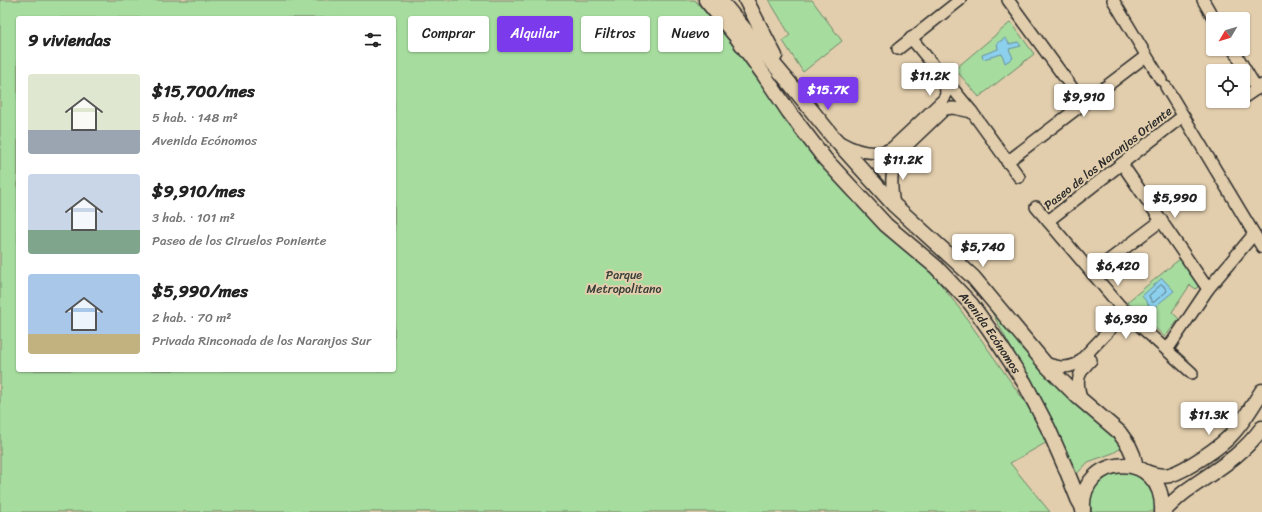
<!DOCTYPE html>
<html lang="es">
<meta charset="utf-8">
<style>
body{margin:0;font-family:Sriracha,sans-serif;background:#f2f2f2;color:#222;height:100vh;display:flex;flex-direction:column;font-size:15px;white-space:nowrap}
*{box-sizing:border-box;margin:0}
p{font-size:13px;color:#767676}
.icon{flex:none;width:22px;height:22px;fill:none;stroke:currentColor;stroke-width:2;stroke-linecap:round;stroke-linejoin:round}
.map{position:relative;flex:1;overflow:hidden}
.sheet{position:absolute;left:16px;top:16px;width:380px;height:356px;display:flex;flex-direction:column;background:#fff;border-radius:4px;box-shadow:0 1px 3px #0004}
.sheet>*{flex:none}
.top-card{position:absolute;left:408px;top:16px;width:380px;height:36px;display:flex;gap:8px}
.needle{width:26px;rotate:232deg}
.fabs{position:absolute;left:1206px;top:12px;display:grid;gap:8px}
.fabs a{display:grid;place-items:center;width:44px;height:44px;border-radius:4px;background:#fff;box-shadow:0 1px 3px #0004;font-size:20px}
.price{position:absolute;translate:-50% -34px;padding:0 9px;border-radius:4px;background:#fff;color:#222;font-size:13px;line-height:26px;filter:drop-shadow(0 1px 2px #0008)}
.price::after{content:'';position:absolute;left:50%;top:24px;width:12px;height:9px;margin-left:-6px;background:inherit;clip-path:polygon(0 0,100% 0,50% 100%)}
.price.selected{background:#7c3aed;color:#fff}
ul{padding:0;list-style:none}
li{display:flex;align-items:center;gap:12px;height:100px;padding:0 12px}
li span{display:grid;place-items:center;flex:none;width:112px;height:80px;border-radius:4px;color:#555}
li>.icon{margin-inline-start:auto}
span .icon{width:48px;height:48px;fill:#fffc;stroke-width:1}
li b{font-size:17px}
h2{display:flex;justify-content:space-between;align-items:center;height:48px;padding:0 12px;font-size:17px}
.pill{padding:0 14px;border-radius:4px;background:#fff;box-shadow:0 1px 3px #0004;font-size:14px;line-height:36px}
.pill.selected{background:#7c3aed;color:#fff}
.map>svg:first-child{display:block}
.green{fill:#a7dc9f;stroke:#698465;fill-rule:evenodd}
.water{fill:#8cd0ed;stroke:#658e9f}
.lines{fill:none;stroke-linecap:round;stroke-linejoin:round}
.shore{stroke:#526d79;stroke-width:1}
.minor-casing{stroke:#2b2b2b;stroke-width:14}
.tertiary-casing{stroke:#2b2b2b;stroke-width:17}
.minor{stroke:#e2cead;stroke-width:11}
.tertiary{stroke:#e2cead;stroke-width:14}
.labels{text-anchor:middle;stroke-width:4;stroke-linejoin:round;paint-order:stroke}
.street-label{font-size:12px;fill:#2b2b2b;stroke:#e2cead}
.park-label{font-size:12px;fill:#373d37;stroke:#e2cead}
</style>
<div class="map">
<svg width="1262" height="512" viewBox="0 0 1262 512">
<rect width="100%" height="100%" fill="#e2cead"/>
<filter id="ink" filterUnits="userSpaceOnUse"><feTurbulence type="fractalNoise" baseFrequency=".025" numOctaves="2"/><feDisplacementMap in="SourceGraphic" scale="8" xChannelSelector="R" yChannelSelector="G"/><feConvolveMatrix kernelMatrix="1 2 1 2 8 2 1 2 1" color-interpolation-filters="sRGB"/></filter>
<g filter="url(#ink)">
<g class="green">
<path d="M0,0H695L746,61L919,260L938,281L960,309L1027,405L1049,441L1010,463L1050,512H0ZM18,18H394V370H18Z"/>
<polygon points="769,0 812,0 842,41 803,72 783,41 790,35"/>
<polygon points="1011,22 1034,54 979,97 955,69"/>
<polygon points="1181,258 1200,283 1196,289 1190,285 1172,312 1179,319 1165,337 1127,302"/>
<polygon points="986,301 1123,447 1113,453 1088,462 1073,478 1036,395"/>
<path d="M1126,472C1146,477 1158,490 1154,512H1091C1088,488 1102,474 1126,472Z"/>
</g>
<g class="water">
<polygon points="1006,38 1009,44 1018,42 1021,46 1009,49 1013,58 1005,63 1002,54 983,59 982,55 998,49 997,43"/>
<polygon points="1162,278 1174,291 1152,309 1142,296"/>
</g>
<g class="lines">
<polygon class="shore" points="1161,285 1163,285 1167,291 1154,302 1152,302 1149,296"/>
<defs>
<g id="minor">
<polyline points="1008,0 1084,104"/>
<polyline points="1113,0 1161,80"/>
<polyline points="1203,0 1214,19"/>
<polyline points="911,38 972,112 1019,177"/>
<polyline points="898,49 960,0"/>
<polyline points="1233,49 1257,89"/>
<polyline points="1166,87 1262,247"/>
<polyline points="1243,98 1262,85"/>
<path d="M840,142C856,151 876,157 892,148L944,99L946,94L945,78"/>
<polyline points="1007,162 1146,56"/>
<polyline points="1122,164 1208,289"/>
<path d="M894,205C891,187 890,171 898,154L945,109L953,108L972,112"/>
<polyline points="1036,207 1120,306 1139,325 1192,373"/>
<polyline points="1048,221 1183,116"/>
<polyline points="1092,273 1162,220"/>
<polyline points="1167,350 1208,289 1254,234"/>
<path d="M1045,363C1057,367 1065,369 1077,364L1118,321L1121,315L1120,306"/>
<path d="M1081,399C1076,380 1077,374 1091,360"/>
</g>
<g id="tertiary">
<path id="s1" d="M706,0L735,35L764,75L789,112L825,159L886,225L936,267L971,304L989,329L1024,382L1048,428L1066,469L1078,499L1083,508"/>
<polyline points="720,0 787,80 833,137 894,205 973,277 1048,367 1078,397 1119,432 1129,446 1133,455 1136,467"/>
<polyline points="746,0 775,56"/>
<path d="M1146,472C1154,475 1162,477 1170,475C1186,470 1221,447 1232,434C1244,421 1253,405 1262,391"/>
<path d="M1083,511C1078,453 1165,447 1162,512"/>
<path d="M1163,512C1170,505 1178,497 1186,491C1215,470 1240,458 1262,428"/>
</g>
</defs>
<use href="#minor" class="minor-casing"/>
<use href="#tertiary" class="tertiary-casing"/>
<use href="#minor" class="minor"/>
<use href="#tertiary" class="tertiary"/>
</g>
</g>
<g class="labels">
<g class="street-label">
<text transform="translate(1108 158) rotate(-38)" y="4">Paseo de los Naranjos Oriente</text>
<text dy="4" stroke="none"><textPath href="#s1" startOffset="439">Avenida Ecónomos</textPath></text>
</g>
<g class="park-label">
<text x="624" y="279">Parque<tspan x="624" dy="14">Metropolitano</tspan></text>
</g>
</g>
</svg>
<div class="fabs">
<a><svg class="needle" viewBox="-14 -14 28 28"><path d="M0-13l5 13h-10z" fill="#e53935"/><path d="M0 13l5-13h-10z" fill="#767676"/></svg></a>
<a><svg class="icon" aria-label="locate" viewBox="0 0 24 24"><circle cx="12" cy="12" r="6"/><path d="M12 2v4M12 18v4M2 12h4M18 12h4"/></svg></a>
</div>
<b class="price" style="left:930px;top:97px">$11.2K</b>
<b class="price selected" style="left:828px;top:111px">$15.7K</b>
<b class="price" style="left:1084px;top:118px">$9,910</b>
<b class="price" style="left:903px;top:181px">$11.2K</b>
<b class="price" style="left:1175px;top:219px">$5,990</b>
<b class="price" style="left:983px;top:268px">$5,740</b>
<b class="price" style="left:1118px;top:287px">$6,420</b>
<b class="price" style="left:1126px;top:340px">$6,930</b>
<b class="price" style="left:1209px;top:436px">$11.3K</b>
<div class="top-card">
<a class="pill">Comprar</a>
<a class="pill selected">Alquilar</a>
<a class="pill">Filtros</a>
<a class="pill">Nuevo</a>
</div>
<section class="sheet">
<h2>9 viviendas<svg class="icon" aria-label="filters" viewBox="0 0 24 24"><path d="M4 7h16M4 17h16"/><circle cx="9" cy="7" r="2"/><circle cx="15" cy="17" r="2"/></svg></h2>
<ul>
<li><span style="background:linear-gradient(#dfe7d0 70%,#9aa5b1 0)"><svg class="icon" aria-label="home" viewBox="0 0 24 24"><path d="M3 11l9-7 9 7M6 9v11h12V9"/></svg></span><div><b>$15,700/mes</b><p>5 hab. · 148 m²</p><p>Avenida Ecónomos</p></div></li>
<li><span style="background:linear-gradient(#c9d6e8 70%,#7fa58c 0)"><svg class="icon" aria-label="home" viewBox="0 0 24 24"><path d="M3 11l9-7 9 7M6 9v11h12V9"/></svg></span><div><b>$9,910/mes</b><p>3 hab. · 101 m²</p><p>Paseo de los Ciruelos Poniente</p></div></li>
<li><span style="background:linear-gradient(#a9c7e8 75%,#c2b280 0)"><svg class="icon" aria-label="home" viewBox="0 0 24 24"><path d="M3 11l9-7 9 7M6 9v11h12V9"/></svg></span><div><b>$5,990/mes</b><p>2 hab. · 70 m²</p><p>Privada Rinconada de los Naranjos Sur</p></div></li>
</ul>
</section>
</div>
